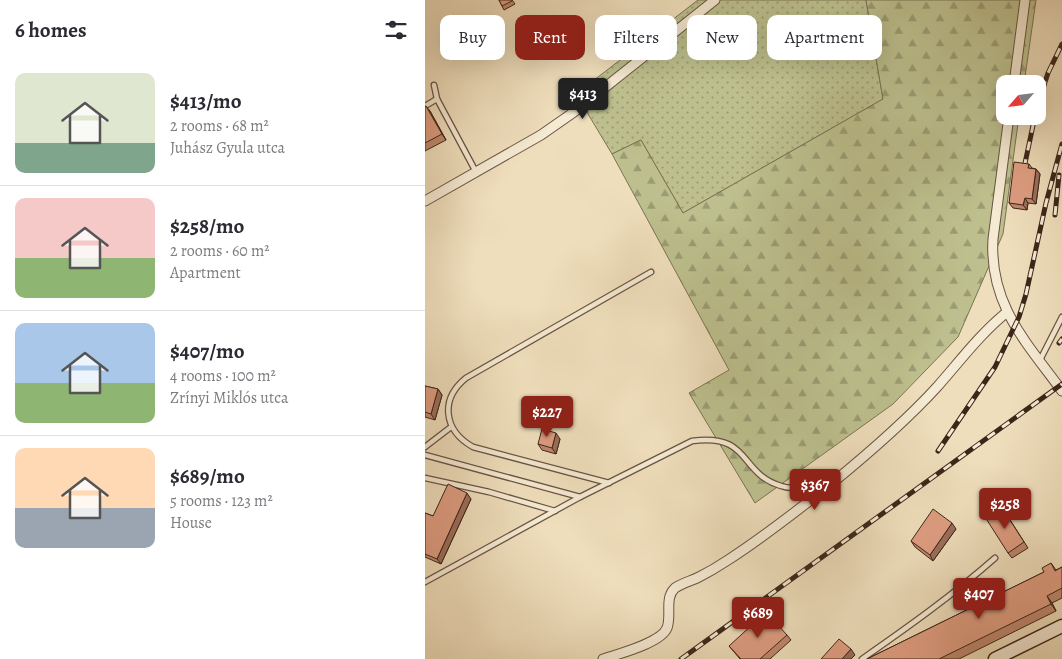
<!DOCTYPE html>
<meta charset="utf-8">
<style>
body{margin:0;font-family:Alegreya,serif;background:#f7f7f7;color:#2b2b33;height:100vh;display:flex;flex-direction:column;font-size:19px;white-space:nowrap}
*{box-sizing:border-box;margin:0}
p{font-size:16px;color:#7c7c81}
.icon{flex:none;width:28px;height:28px;fill:none;stroke:currentColor;stroke-width:2;stroke-linecap:round;stroke-linejoin:round}
.map{position:relative;flex:1;overflow:hidden}
.panel{display:flex;flex-direction:column;background:#fff;width:425px}
.panel>*{flex:none}
.hud{position:absolute;left:15px;top:15px;width:475px;height:45px;display:flex;gap:10px}
.needle{width:32px;rotate:242deg}
.fabs{position:absolute;left:571px;top:75px;display:grid;gap:10px}
.fabs a{display:grid;place-items:center;width:50px;height:50px;border-radius:10px;background:#fff;box-shadow:0 5px 20px #0002;font-size:25px}
.price{position:absolute;translate:-50% -42px;padding:0 11px;border-radius:5px;background:#8f2418;color:#fff;font-size:16px;line-height:32px;filter:drop-shadow(0 1px 2px #0008)}
.price::after{content:'';position:absolute;left:50%;top:30px;width:15px;height:11px;margin-left:-8px;background:inherit;clip-path:polygon(0 0,100% 0,50% 100%)}
.price.current{background:#222;color:#fff}
ul{padding:0;list-style:none}
li{display:flex;align-items:center;gap:15px;height:125px;padding:0 15px}
li+li{border-top:1px solid #e1e1e2}
li span{display:grid;place-items:center;flex:none;width:140px;height:100px;border-radius:10px;color:#555}
li>.icon{margin-inline-start:auto}
span .icon{width:60px;height:60px;fill:#fffc;stroke-width:1}
li b{font-size:21px}
h2{display:flex;justify-content:space-between;align-items:center;height:60px;padding:0 15px;font-size:21px}
.chip{padding:0 18px;border-radius:10px;background:#fff;box-shadow:0 5px 20px #0002;font-size:18px;line-height:45px}
.chip.current{background:#8f2418;color:#fff}
main{display:flex;flex:1;min-height:0}
.map>svg:first-child{display:block}
.grass{fill:url(#grass-dots);stroke:#7c7354}
.forest{fill:url(#forest-firs);stroke:#7c7354}
.lines{fill:none;stroke-linecap:round;stroke-linejoin:round}
.lane-casing{stroke:#695442;stroke-width:7}
.street-casing{stroke:#695442;stroke-width:11}
.secondary-casing{stroke:#3c2619;stroke-width:15}
.lane{stroke:#f5ead3;stroke-width:4.5}
.street{stroke:#f5ead3;stroke-width:9}
.secondary{stroke:#f5ead3;stroke-width:12}
.rail-casing{stroke:#3c2619;stroke-width:5}
.rail{stroke:#f5ead3;stroke-width:3;stroke-dasharray:9;stroke-linecap:butt}
.wall{fill:#bf876f;stroke:#3c2619}
.shaded-wall{fill:#9b6e5a;stroke:#3c2619}
.building{fill:#de9d81;stroke:#3c2619}
</style>
<main>
<section class="panel">
<h2>6 homes<svg class="icon" aria-label="filters" viewBox="0 0 24 24"><path d="M4 7h16M4 17h16"/><circle cx="9" cy="7" r="2"/><circle cx="15" cy="17" r="2"/></svg></h2>
<ul>
<li><span style="background:linear-gradient(#dfe7d0 70%,#7fa58c 0)"><svg class="icon" aria-label="home" viewBox="0 0 24 24"><path d="M3 11l9-7 9 7M6 9v11h12V9"/></svg></span><div><b>$413/mo</b><p>2 rooms · 68 m²</p><p>Juhász Gyula utca</p></div></li>
<li><span style="background:linear-gradient(#f6c9c9 60%,#8fb573 0)"><svg class="icon" aria-label="home" viewBox="0 0 24 24"><path d="M3 11l9-7 9 7M6 9v11h12V9"/></svg></span><div><b>$258/mo</b><p>2 rooms · 60 m²</p><p>Apartment</p></div></li>
<li><span style="background:linear-gradient(#a9c7e8 60%,#8fb573 0)"><svg class="icon" aria-label="home" viewBox="0 0 24 24"><path d="M3 11l9-7 9 7M6 9v11h12V9"/></svg></span><div><b>$407/mo</b><p>4 rooms · 100 m²</p><p>Zrínyi Miklós utca</p></div></li>
<li><span style="background:linear-gradient(#ffd9b3 60%,#9aa5b1 0)"><svg class="icon" aria-label="home" viewBox="0 0 24 24"><path d="M3 11l9-7 9 7M6 9v11h12V9"/></svg></span><div><b>$689/mo</b><p>5 rooms · 123 m²</p><p>House</p></div></li>
</ul>
</section>
<div class="map">
<svg width="637" height="659" viewBox="0 0 637 659">
<defs>
<pattern id="grass-dots" width="8" height="8" patternUnits="userSpaceOnUse" patternTransform="scale(1.25)"><rect width="8" height="8" fill="#bdc08e"/><path d="M2 2h.1M6 6h.1" fill="none" stroke="#9b9c73" stroke-width="1.8" stroke-linecap="round"/></pattern>
<pattern id="forest-firs" width="22" height="20" patternUnits="userSpaceOnUse" patternTransform="scale(1.25)"><rect width="22" height="20" fill="#bdc08e"/><path d="M5 1l3.5 6h-7zM16 11l3.5 6h-7z" fill="#9b9c73"/></pattern>
</defs>
<rect width="100%" height="100%" fill="#efdebc"/>
<filter id="stains"><feTurbulence type="fractalNoise" baseFrequency=".004" numOctaves="4"/><feColorMatrix values="0 0 0 0 .2 0 0 0 0 .09 0 0 0 0 .02 0 0 0 .5 -.17"/></filter>
<radialGradient id="worn" r=".72"><stop offset=".6" stop-color="#630" stop-opacity="0"/><stop offset="1" stop-color="#630" stop-opacity=".3"/></radialGradient>
<polygon class="grass" points="273,0 441,0 458,99 258,213 216,140 187,154 151,94"/>
<polygon class="forest" points="441,0 611,0 599,84 580,84 580,116 594,116 578,234 533,337 468,404 330,503 264,393 304,370 187,154 216,140 258,213 458,99"/>
<g class="lines">
<defs>
<g id="lane">
<polyline points="9,85 12,99 51,172"/>
<polyline points="0,106 12,99"/>
<polyline points="615,360 637,317"/>
<polyline points="0,447 26,427"/>
<polyline points="0,455 155,497"/>
<polyline points="0,478 64,492 130,511"/>
<path d="M184,483L48,447C18,430 15,399 41,378L226,272"/>
<path d="M0,582L155,497L267,441C327,433 313,473 356,486C370,491 388,485 403,484"/>
<path d="M437,659C483,627 528,595 570,558"/>
</g>
<g id="street">
<polyline points="589,84 600,0"/>
<path d="M584,116L568,239C564,304 601,342 637,391"/>
<polyline points="0,201 116,135 149,112 290,0"/>
<path d="M178,659C193,654 236,643 242,628C247,615 239,598 250,588C257,583 266,581 274,577C284,572 294,566 303,560C339,537 373,510 406,484C444,453 480,422 512,387C535,361 555,334 582,312"/>
</g>
<polyline id="secondary" points="570,659 637,626"/>
</defs>
<use href="#lane" class="lane-casing"/>
<use href="#street" class="street-casing"/>
<use href="#secondary" class="secondary-casing"/>
<use href="#lane" class="lane"/>
<use href="#street" class="street"/>
<use href="#secondary" class="secondary"/>
<defs>
<g id="rail">
<polyline points="612,107 623,73 637,44"/>
<polyline points="599,168 610,116"/>
<polyline points="630,215 634,175"/>
<polyline points="634,343 637,339"/>
<polyline points="513,451 570,367 594,317 601,294 621,203 637,144"/>
<polyline points="256,659 637,384"/>
</g>
</defs>
<use href="#rail" class="rail-casing"/>
<use href="#rail" class="rail"/>
</g>
<g class="wall">
<polygon points="74,0 87,0 90,4 79,10"/>
<polygon points="0,106 5,111 21,140 0,151"/>
<polygon points="604,164 607,168 611,169 615,174 611,204 603,203 602,210 588,208 584,203"/>
<polygon points="0,386 13,389 17,395 10,420 0,417"/>
<polygon points="135,439 131,454 117,450 113,444"/>
<polygon points="46,499 16,564 0,557 0,513 8,516"/>
<polygon points="580,512 603,548 587,558 583,553"/>
<polygon points="531,529 508,561 490,547 486,541"/>
<polygon points="626,563 631,570 637,567 637,598 627,603 631,611 534,659 442,659 619,572"/>
<polygon points="362,635 366,640 345,659 315,659 304,646"/>
</g>
<g class="shaded-wall">
<polygon points="1,106 5,111 21,140 17,134"/>
<polygon points="611,169 615,174 611,204 607,199"/>
<polygon points="600,198 603,203 602,210 598,205"/>
<polygon points="13,389 17,395 10,420 6,414"/>
<polygon points="131,433 135,439 131,454 127,448"/>
<polygon points="42,493 46,499 16,564 12,559"/>
<polygon points="527,523 531,529 508,561 505,555"/>
<polygon points="622,596 627,603 631,611 626,604"/>
<polygon points="426,649 430,655 426,659 417,659"/>
</g>
<g class="building">
<polygon points="74,0 87,0 87,1 77,6"/>
<polygon points="0,106 1,106 17,134 0,143"/>
<polygon points="589,162 604,164 603,168 611,169 607,199 600,198 598,205 584,203"/>
<polygon points="0,386 13,389 6,414 0,412"/>
<polygon points="117,429 131,433 127,448 113,444"/>
<polygon points="23,484 42,493 12,559 0,554 0,513 8,516"/>
<polygon points="576,506 599,542 583,553 560,517"/>
<polygon points="508,509 527,523 505,555 486,541"/>
<polygon points="626,563 630,571 637,567 637,588 622,596 626,604 514,659 442,659 619,572 617,568"/>
<polygon points="341,612 362,635 335,659 316,659 304,646"/>
<polygon points="414,639 426,649 417,659 396,659"/>
</g>
<rect width="100%" height="100%" filter="url(#stains)"/>
<rect width="100%" height="100%" fill="url(#worn)"/>
</svg>
<div class="fabs">
<a><svg class="needle" viewBox="-14 -14 28 28"><path d="M0-13l5 13h-10z" fill="#e53935"/><path d="M0 13l5-13h-10z" fill="#7c7c81"/></svg></a>
</div>
<b class="price current" style="left:158px;top:120px">$413</b>
<b class="price" style="left:122px;top:438px">$227</b>
<b class="price" style="left:390px;top:511px">$367</b>
<b class="price" style="left:580px;top:530px">$258</b>
<b class="price" style="left:554px;top:620px">$407</b>
<b class="price" style="left:333px;top:639px">$689</b>
<div class="hud">
<a class="chip">Buy</a>
<a class="chip current">Rent</a>
<a class="chip">Filters</a>
<a class="chip">New</a>
<a class="chip">Apartment</a>
</div>
</div>
</main>
